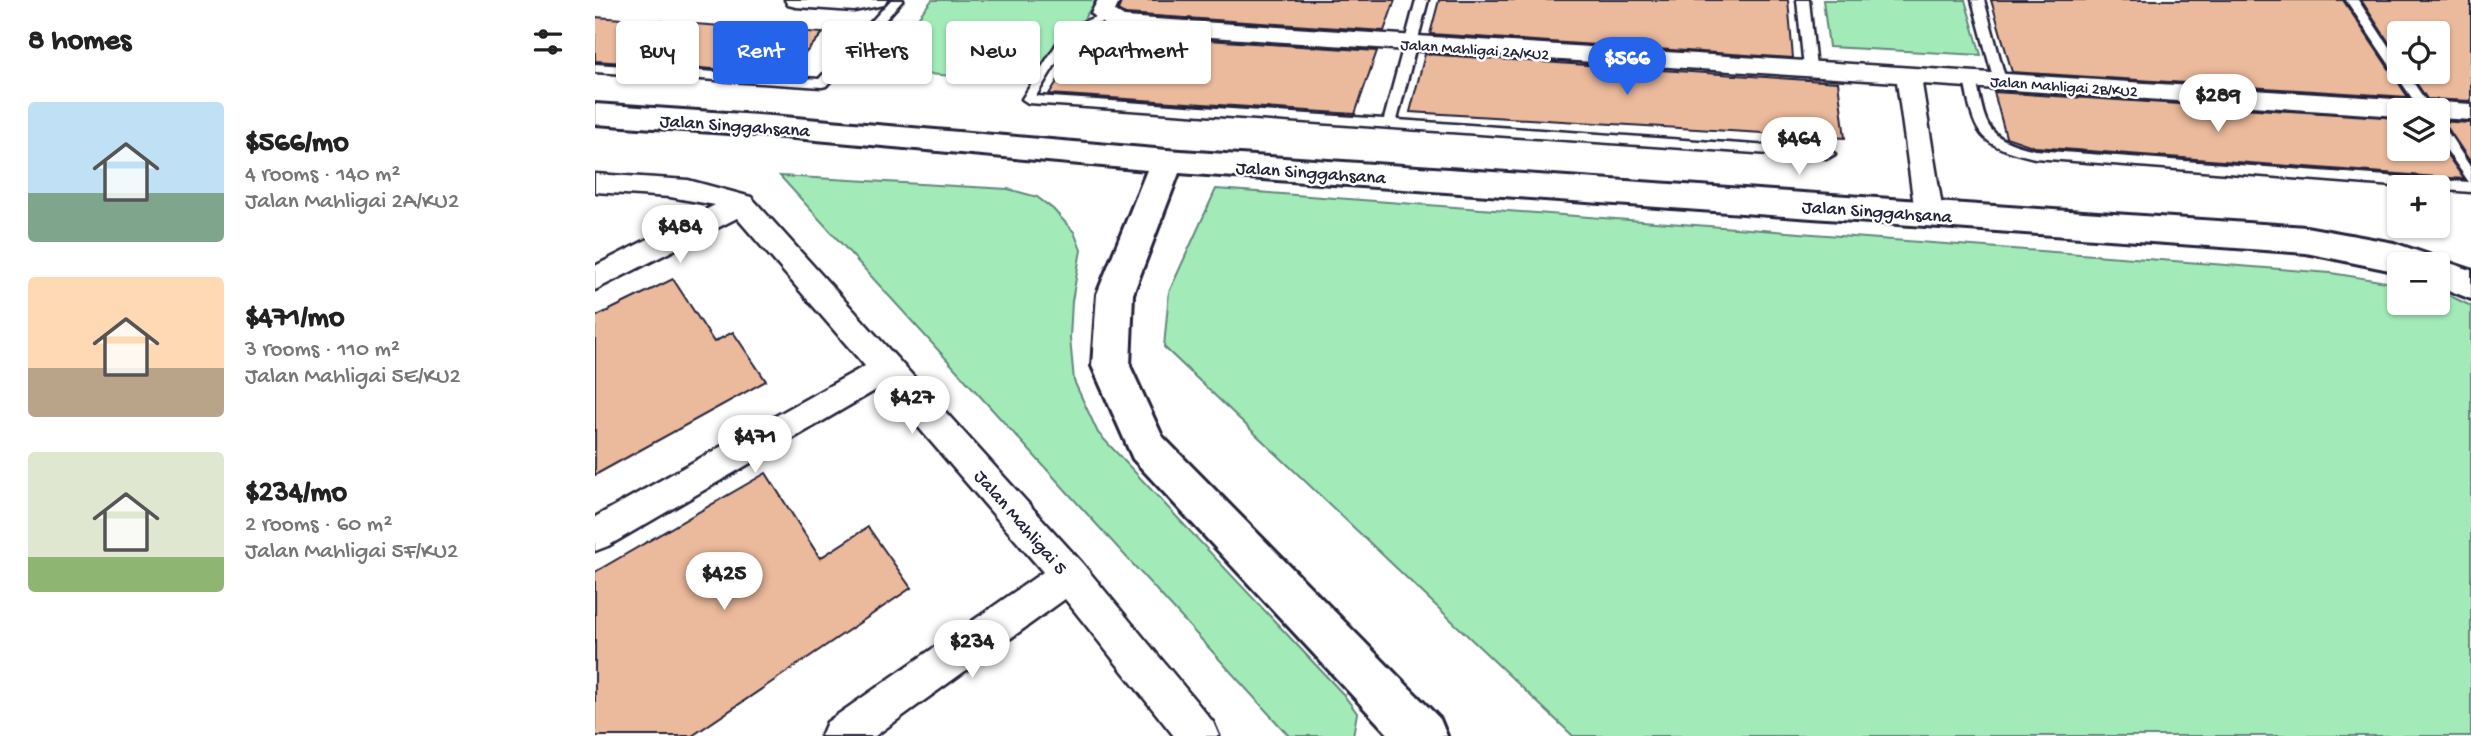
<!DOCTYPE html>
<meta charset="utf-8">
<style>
body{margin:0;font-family:"Gochi Hand",sans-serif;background:#f2f2f2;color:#222;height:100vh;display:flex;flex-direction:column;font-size:26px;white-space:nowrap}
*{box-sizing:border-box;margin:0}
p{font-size:23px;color:#767676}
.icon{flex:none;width:38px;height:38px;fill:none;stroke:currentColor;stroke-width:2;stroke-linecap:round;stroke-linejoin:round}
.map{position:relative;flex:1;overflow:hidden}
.drawer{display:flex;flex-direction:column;background:#fff;width:595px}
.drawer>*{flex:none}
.guide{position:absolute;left:21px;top:21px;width:665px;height:63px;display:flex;gap:14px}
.buttons{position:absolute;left:1792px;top:21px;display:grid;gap:14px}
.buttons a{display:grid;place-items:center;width:63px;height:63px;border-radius:7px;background:#fff;box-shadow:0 2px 5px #0004;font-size:35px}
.price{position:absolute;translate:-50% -60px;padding:0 16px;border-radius:24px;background:#fff;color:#222;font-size:23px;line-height:46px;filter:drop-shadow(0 2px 4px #0008)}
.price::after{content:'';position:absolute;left:50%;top:42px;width:21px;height:16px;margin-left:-10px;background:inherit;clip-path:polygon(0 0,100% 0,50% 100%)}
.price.active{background:#2563eb;color:#fff}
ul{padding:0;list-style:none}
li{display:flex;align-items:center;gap:21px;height:175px;padding:0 28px}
li span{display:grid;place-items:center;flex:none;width:196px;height:140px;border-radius:7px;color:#555}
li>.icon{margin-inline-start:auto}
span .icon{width:84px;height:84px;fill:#fffc;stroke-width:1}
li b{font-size:30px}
h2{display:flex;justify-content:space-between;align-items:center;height:84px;padding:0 28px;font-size:30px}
.pill{padding:0 24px;border-radius:7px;background:#fff;box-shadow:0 2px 5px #0004;font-size:24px;line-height:63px}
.pill.active{background:#2563eb;color:#fff}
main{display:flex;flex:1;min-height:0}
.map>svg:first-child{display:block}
.green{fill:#a2ebb9;stroke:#62867a;stroke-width:2}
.building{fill:#ebb99c;stroke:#22223b;stroke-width:2}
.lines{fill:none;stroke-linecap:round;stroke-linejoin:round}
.service-casing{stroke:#22223b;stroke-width:5}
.minor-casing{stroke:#22223b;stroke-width:5}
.tertiary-casing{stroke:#22223b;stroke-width:6}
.service{fill:#fff;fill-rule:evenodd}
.minor{fill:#fff;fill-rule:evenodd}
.tertiary{fill:#fff;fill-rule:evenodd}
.labels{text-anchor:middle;stroke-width:5;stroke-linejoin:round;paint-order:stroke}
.far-street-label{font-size:16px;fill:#22223b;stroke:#fff}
.street-label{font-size:19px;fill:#22223b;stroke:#fff}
</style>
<main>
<section class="drawer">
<h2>8 homes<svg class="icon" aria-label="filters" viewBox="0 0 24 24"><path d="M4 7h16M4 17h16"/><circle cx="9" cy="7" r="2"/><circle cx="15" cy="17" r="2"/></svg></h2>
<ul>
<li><span style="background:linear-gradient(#bfe0f5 65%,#7fa58c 0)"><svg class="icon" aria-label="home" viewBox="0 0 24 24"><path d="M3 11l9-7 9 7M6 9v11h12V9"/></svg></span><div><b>$566/mo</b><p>4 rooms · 140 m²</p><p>Jalan Mahligai 2A/KU2</p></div></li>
<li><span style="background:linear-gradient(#ffd9b3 65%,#b9a48a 0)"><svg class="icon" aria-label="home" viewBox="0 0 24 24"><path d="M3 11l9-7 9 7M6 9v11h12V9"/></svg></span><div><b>$471/mo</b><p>3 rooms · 110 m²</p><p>Jalan Mahligai 5E/KU2</p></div></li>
<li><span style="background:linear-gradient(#dfe7d0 75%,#8fb573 0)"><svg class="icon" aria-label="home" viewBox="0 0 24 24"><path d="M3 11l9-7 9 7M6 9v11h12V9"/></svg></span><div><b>$234/mo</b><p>2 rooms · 60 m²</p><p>Jalan Mahligai 5F/KU2</p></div></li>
</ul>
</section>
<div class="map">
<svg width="1876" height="736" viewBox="0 0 1876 736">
<rect width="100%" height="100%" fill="#fff"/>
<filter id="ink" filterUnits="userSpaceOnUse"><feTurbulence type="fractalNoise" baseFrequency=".0143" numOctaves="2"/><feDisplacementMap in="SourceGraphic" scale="14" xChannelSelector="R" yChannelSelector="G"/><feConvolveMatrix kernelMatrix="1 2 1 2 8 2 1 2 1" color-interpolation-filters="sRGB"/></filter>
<g filter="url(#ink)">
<g class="green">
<polygon points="337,0 501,0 448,83 281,70"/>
<polygon points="1228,0 1370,0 1386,55 1234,47"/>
<polygon points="185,176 413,189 442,197 458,209 479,232 486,250 477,301 475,338 479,381 503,433 748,694 762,713 758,736 694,736"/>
<polygon points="621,189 1736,273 1804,284 1804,303 1843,303 1843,290 1876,306 1876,736 978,736 569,347 574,292"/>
</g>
<g class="building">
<polygon points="527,0 800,0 789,31 530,14 523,10"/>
<polygon points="844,0 1193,0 1198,58 835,34"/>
<polygon points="1396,0 1748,0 1813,97 1417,72"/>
<polygon points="1766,0 1876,0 1876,101 1832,99 1814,72 1843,72 1843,33 1804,33 1804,58"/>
<polygon points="0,17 228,33 192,74 0,61"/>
<polygon points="506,25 523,34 782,51 760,114 454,94 494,31"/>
<polygon points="830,54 1243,82 1250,138 815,112"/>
<polygon points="1399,92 1804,118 1804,149 1843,149 1843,142 1869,179 1440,147 1411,137"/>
<polygon points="1843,121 1876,123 1876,163 1850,124"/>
<polygon points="78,279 119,342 138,332 171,381 0,475 0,317"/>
<polygon points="171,473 225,558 273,527 316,588 97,736 0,736 0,572"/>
</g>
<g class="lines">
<defs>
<g id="service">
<polygon points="296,0 308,0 231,86 227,87 0,72 0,64 224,79"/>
<polygon points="821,0 833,0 802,120 1233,150 1240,154 1233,158 433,103 427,99 471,29 510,13 514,15 514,19 479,34 441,96 789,119"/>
<polygon points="1202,0 1214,0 1221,68 1215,72 1209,68"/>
<polygon points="1377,0 1389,0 1411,81 1409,84 1405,85 1399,81"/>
<polygon points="1751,0 1763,0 1804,62 1804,72 1811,72 1837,110 1825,110"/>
<path d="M1375,75L1381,79C1391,126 1389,138 1440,150L1874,182L1843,138V124L1848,125L1876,168V192L1440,158C1382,145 1380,135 1369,79Z"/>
</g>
<g id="minor">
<polygon points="190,0 292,0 289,5 259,11 201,7 193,5"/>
<polygon points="503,0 525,0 520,11 529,17 1876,104 1876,120 1843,118 1843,110 1804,110 1804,116 1327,84 1348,213 1344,220 1334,223 1324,220 1320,213 1302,82 523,31 515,29 496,13"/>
<polygon points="0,174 93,180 156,197 487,563 618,722 624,736 579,736 470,599 280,736 226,736 232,722 448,572 288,386 13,546 0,551 0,517 270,366 142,218 0,290 0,266 120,205 75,197 0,192"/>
</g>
<polygon id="tertiary" points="0,104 177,116 572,150 1711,227 1799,243 1834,255 1837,261 1843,259 1876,270 1876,299 1843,286 1843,264 1804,264 1804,272 1711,253 584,173 538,294 535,366 567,436 845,719 852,736 795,736 538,459 497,366 502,294 552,170 177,136 0,124"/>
</defs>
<use href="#service" class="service-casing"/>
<use href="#minor" class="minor-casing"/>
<use href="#tertiary" class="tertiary-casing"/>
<use href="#service" class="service"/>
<use href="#minor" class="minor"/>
<use href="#tertiary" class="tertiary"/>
</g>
</g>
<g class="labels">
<g class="far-street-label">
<text transform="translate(880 48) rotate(4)" y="6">Jalan Mahligai 2A/KU2</text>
<text transform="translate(1469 85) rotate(4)" y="6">Jalan Mahligai 2B/KU2</text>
</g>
<g class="street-label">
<text transform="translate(140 124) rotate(4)" y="7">Jalan Singgahsana</text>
<text transform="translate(716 171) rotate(4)" y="7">Jalan Singgahsana</text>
<text transform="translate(1282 210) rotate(4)" y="7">Jalan Singgahsana</text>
<text transform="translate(427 521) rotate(49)" y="7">Jalan Mahligai 5</text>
</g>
</g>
</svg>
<div class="buttons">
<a><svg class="icon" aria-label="locate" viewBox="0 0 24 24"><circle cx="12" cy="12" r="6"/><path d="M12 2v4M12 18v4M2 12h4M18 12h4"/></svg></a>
<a><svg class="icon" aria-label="layers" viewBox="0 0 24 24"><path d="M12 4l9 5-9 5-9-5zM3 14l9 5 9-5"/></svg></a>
<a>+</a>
<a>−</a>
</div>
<b class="price active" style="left:1032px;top:97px">$566</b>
<b class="price" style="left:1623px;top:134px">$289</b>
<b class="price" style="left:1204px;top:177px">$464</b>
<b class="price" style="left:85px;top:265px">$484</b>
<b class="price" style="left:317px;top:436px">$427</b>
<b class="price" style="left:160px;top:475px">$471</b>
<b class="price" style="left:129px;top:612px">$425</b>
<b class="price" style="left:377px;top:680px">$234</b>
<div class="guide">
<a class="pill">Buy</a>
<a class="pill active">Rent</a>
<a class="pill">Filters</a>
<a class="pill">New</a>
<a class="pill">Apartment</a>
</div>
</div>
</main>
